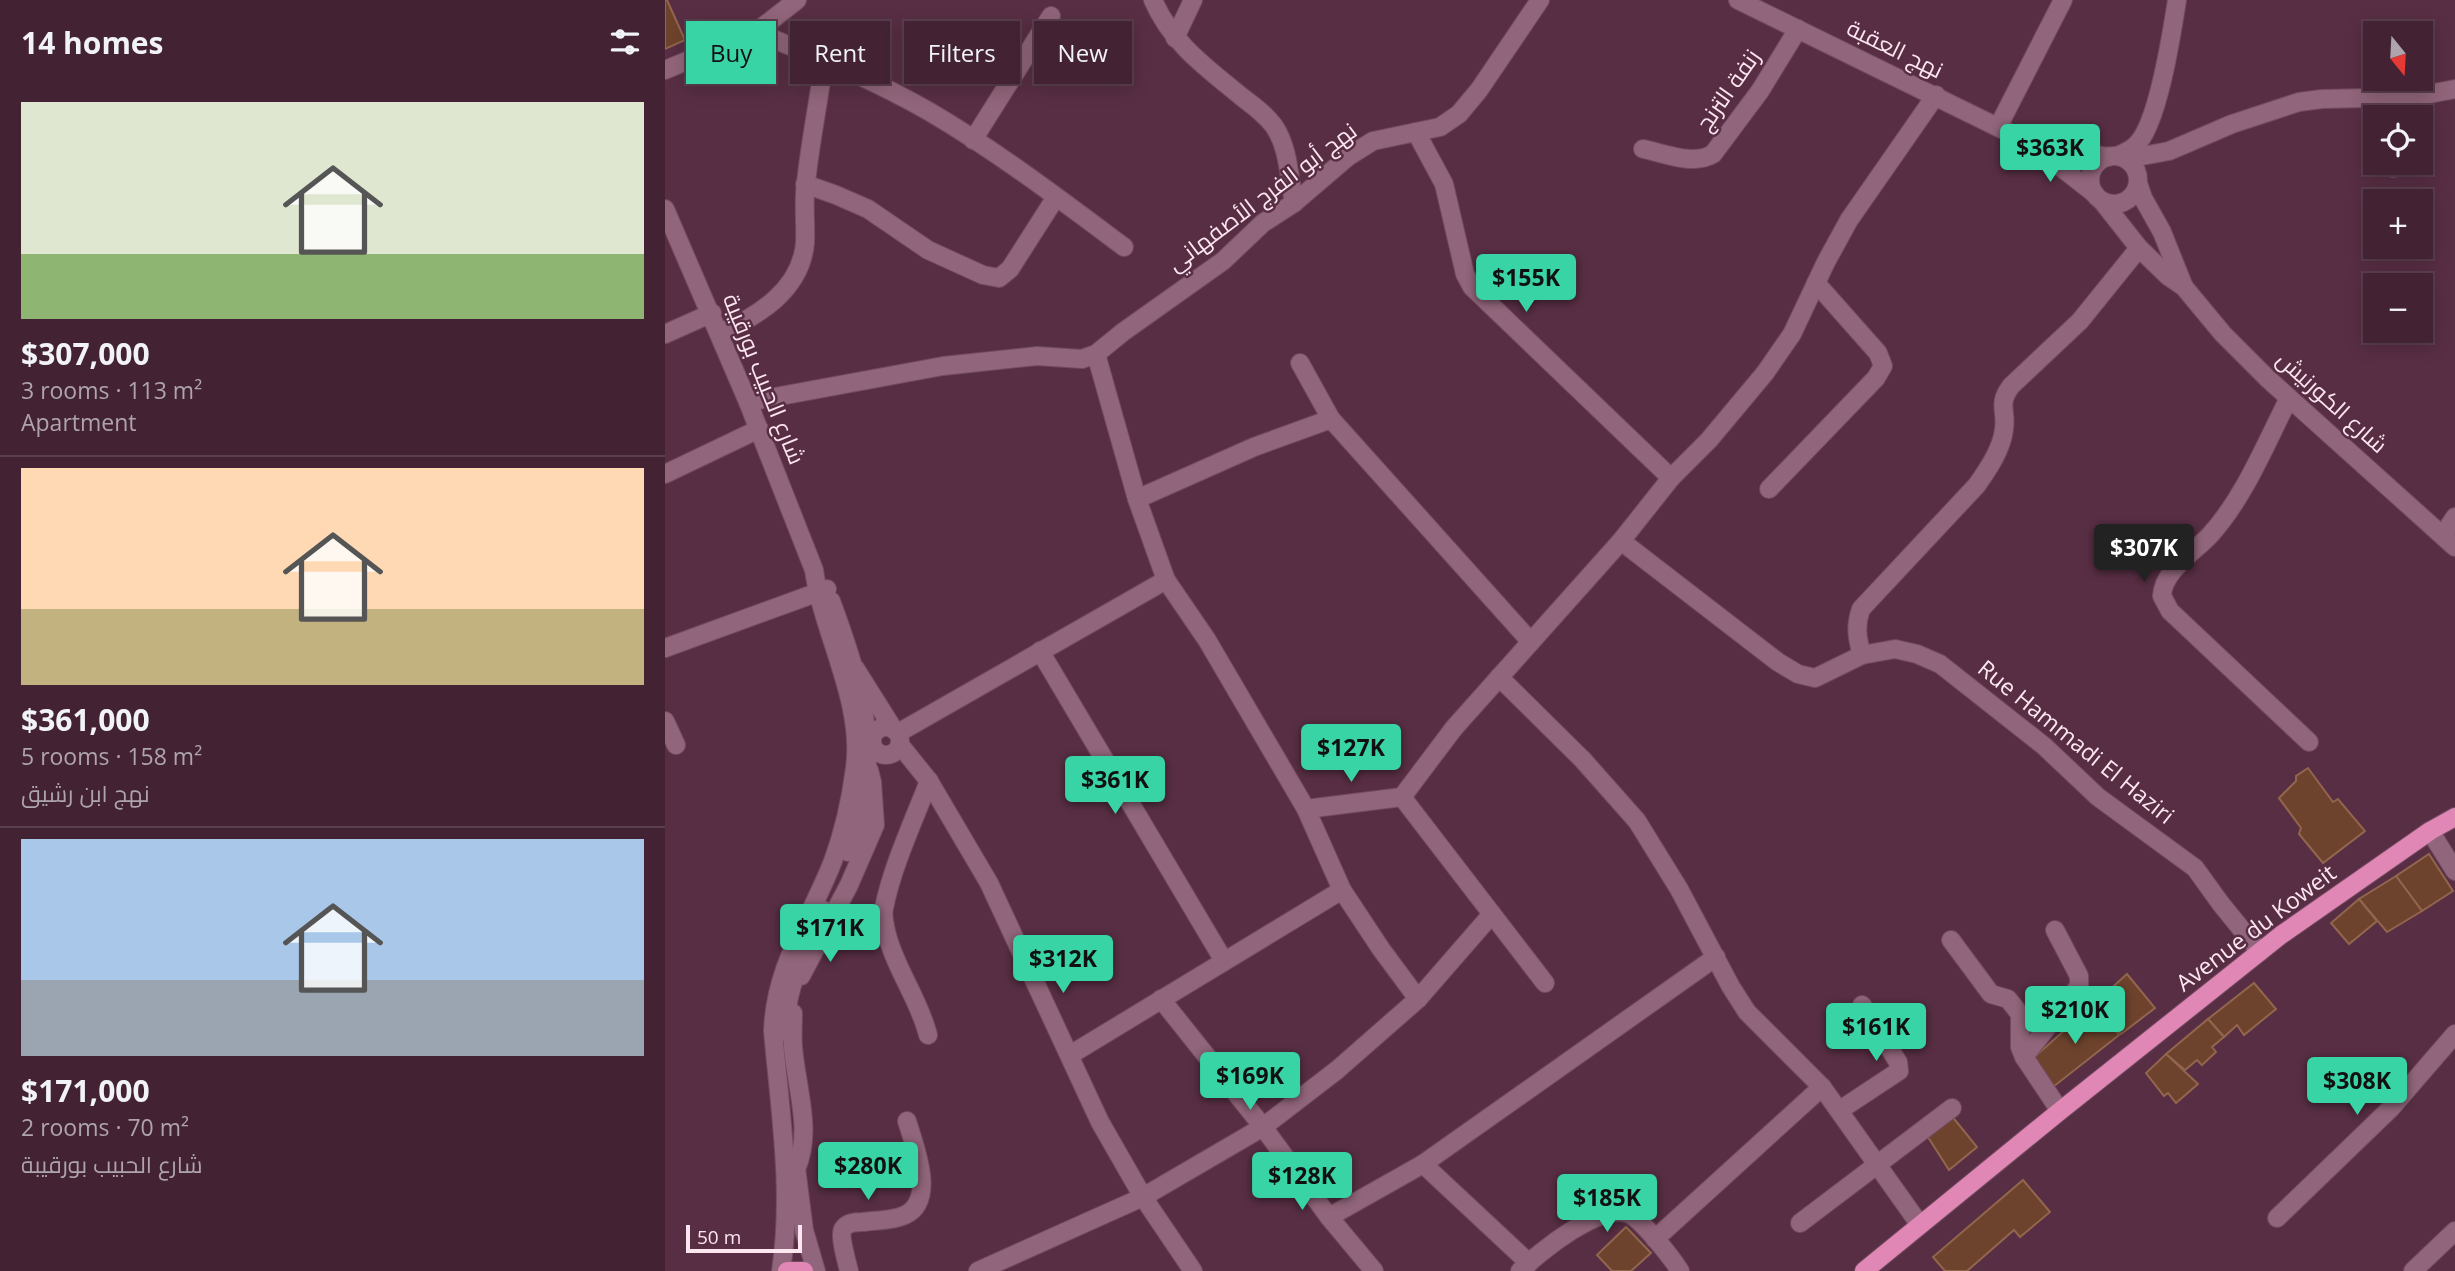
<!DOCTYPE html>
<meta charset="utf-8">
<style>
body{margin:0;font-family:"Open Sans",Cairo,sans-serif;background:#492a3b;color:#f1f3f6;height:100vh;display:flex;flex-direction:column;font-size:26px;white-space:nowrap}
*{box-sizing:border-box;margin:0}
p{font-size:23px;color:#aea4ac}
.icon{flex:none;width:38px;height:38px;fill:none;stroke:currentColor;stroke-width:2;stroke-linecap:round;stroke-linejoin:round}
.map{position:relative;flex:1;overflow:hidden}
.side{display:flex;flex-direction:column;background:#422233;width:665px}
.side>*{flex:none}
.guide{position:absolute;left:21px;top:21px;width:665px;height:63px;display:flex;gap:14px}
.needle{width:46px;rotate:162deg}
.buttons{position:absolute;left:1698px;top:21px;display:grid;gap:14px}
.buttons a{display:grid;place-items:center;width:70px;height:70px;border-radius:0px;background:#422233;box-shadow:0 4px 18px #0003,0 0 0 2px #5a3f4e;font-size:35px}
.scale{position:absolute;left:21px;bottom:18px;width:116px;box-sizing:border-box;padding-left:7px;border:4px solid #fce6f0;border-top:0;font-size:19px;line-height:24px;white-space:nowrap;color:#fce6f0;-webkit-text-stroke:5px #582e44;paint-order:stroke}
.price{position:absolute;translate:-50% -60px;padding:0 16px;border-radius:7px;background:#38d4a6;color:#111;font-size:23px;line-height:46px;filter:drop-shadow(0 2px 4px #0008)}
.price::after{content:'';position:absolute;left:50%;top:42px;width:21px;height:16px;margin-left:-10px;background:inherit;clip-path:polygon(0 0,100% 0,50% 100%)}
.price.active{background:#222;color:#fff}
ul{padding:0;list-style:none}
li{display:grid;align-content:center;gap:14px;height:371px;padding:0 21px}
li+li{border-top:2px solid #5a3f4e}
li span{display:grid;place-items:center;height:217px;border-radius:0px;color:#555}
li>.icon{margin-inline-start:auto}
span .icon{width:126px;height:126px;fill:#fffc;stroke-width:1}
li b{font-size:30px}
h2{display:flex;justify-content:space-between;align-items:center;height:84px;padding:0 21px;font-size:30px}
.pill{padding:0 24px;border-radius:0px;background:#422233;box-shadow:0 4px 18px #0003,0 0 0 2px #5a3f4e;font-size:24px;line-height:63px}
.pill.active{background:#38d4a6;color:#111}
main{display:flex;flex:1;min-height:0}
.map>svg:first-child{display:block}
.building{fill:#6e432d;stroke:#92654d;stroke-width:2}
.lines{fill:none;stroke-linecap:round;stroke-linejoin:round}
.minor-casing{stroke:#724b60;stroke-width:20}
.tertiary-casing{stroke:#724b60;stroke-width:20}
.primary-casing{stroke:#724b60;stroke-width:20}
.minor{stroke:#91657b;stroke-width:18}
.tertiary{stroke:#91657b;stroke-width:18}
.primary{stroke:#e187b6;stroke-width:18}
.labels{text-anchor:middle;stroke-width:5;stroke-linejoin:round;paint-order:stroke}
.street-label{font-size:23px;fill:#fce6f0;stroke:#582e44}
</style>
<main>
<section class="side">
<h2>14 homes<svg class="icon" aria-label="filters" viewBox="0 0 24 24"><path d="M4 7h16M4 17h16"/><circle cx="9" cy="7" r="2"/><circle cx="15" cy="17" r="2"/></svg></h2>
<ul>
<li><span style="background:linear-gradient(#dfe7d0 70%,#8fb573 0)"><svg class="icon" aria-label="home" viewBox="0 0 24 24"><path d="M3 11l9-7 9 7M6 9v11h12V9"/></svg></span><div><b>$307,000</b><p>3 rooms · 113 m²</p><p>Apartment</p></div></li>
<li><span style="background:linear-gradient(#ffd9b3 65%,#c2b280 0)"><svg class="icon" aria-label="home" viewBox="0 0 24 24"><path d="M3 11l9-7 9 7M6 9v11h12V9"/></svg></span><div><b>$361,000</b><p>5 rooms · 158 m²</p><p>نهج ابن رشيق</p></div></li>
<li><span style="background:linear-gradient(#a9c7e8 65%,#9aa5b1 0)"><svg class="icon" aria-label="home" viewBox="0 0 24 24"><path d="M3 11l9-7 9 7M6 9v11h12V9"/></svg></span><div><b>$171,000</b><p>2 rooms · 70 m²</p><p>شارع الحبيب بورقيبة</p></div></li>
</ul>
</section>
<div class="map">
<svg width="1790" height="1271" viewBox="0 0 1790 1271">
<rect width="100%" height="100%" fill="#582e44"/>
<g class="building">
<polygon points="0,0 2,0 20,40 0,49"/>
<polygon points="1643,768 1668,802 1673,799 1700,831 1658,863 1634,834 1636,828 1614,798 1631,781 1631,776"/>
<polygon points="1764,854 1788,891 1757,911 1731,876"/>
<polygon points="1731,876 1757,911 1722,932 1694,899"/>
<polygon points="1694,899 1712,921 1684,944 1666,923"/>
<polygon points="1462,974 1490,1008 1456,1034 1430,1003"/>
<polygon points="1589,983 1611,1009 1579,1035 1572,1025 1559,1037 1543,1019"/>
<polygon points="1430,1003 1454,1035 1388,1087 1365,1061"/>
<polygon points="1543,1019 1559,1037 1547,1047 1551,1052 1537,1065 1532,1060 1520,1070 1501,1054"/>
<polygon points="1501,1054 1533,1084 1511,1103 1503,1093 1499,1096 1481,1073"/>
<polygon points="1286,1115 1312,1147 1284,1170 1261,1134"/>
<polygon points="1358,1180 1385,1212 1355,1237 1349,1230 1302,1271 1280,1271 1268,1257"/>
<polygon points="961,1227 986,1253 966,1271 947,1271 932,1255"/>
</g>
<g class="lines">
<defs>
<g id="minor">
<path d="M488,0C507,44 542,68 577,97C589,106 600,114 609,126C624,148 624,178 629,203"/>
<path d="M91,32C150,56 210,80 265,112C333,152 396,200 459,247"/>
<polyline points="510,38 528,0"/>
<polyline points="1745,117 1748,97"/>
<polyline points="1333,127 1398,0"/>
<polyline points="751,132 779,184 800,274 807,287 1006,478"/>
<polyline points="308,140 386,16"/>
<path d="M978,149C999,153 1028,166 1048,154L1095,91L1133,29"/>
<path d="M1452,156C1459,153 1466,150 1471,145C1493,125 1507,32 1512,0"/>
<polyline points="1728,168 1730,163"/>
<polyline points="140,184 171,195 203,209 263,250 318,275 334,278 345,269 391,197"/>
<path d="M55,333C93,316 136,290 140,243C141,223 138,203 141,183C145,142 154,101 159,60"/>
<polyline points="0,334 47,313"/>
<polyline points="431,354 472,499 501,580 542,640 641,809 677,890 716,949 753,999"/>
<polyline points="635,363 666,419 866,642"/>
<path d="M1624,398C1601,443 1580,496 1546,534C1530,552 1498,570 1497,596L1505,611L1644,742"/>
<polyline points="83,402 278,366 372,356 417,359 431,354 458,332 558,261 598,223 629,203 684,156 708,141 775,127 794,114 814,90 875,0"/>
<polyline points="0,474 94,429"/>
<polyline points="1104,489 1211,378 1218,366 1213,353 1151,283"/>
<polyline points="472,499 589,447 666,419"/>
<polyline points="1778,535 1790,517"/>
<polyline points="956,541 1113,662 1133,674 1150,678 1197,655 1230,649 1252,654 1275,664 1379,746 1433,797 1530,868 1556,904 1595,952"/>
<polyline points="0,648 162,589"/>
<polyline points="375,651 559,961"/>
<path d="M1197,655C1192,638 1190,626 1196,609L1312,485C1323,469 1337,449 1339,429C1342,410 1332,405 1346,386L1415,321L1474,248"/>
<polyline points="190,668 229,730"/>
<polyline points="834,677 918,760 972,821 1014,889 1066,987 1082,1012 1157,1087 1255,1225"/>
<polyline points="0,721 11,745"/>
<circle cx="221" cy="741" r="14"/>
<polyline points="233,733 501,580"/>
<polyline points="235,745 264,781 324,883 435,1122 478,1197 528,1271"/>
<polyline points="737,797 880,983"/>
<polyline points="641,809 737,797 789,728 956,541 1006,478 1044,440 1100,373 1127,334 1161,262 1184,220 1271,95"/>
<polyline points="1765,831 1790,871"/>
<polyline points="1286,940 1326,994 1343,999 1355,1014 1355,1047 1359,1057 1395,1111"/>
<polyline points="136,976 184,885 210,825 207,782 204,770"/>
<polyline points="496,999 598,1127 664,1217 709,1271"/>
<path d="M128,1013C128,1025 127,1036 128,1047C131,1086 148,1132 131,1169"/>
<path d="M263,1035C254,999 231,970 222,935C220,927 217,916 219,908C227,867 249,820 264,781"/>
<polyline points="405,1055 677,890"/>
<polyline points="1359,1057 1414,986 1414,976 1390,930"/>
<polyline points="1175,1110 1234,1071 1233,1062 1197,1005"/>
<polyline points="758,1164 864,1263"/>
<polyline points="664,1217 758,1164 1051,957"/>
<polyline points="1612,1218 1726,1108 1790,1034"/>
<polyline points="1135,1223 1287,1108"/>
<polyline points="990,1239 1157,1087"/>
<path d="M184,1271C182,1262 174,1236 178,1229C182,1222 191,1222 198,1222C211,1220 228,1221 240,1215C272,1200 249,1145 242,1121"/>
<polyline points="313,1271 478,1197 598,1127 672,1070 753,999 827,914"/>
<path d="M855,1271C873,1253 937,1201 964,1214C977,1220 1007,1258 1015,1271"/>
<polyline points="1748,1271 1790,1231"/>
</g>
<g id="tertiary">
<polyline points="1073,0 1365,143 1430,194"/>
<polyline points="0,70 91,32 132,0"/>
<polyline points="1368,143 1443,157"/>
<circle cx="1449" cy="180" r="24"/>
<polyline points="1461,159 1504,151 1567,124 1634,102 1657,99 1748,97 1790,89"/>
<polyline points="1473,183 1478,198 1497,232 1519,287"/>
<polyline points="1437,201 1474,248 1503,276 1519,287 1558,334 1602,378 1790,547"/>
<path d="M0,209L83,402L149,570C158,634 199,702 190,768C186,799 179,831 168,861C145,920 110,966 108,1031C115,1111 128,1191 116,1271"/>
<path d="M166,601C192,671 213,735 196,811C192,825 187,838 183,852"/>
<path d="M120,1032C120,988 140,950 158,910"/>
<polyline points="131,1168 139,1230 151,1271"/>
</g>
<g id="primary">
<polyline points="122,1271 139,1271"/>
<polyline points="1199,1271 1395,1111 1616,935 1765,831 1790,817"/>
</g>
</defs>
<use href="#minor" class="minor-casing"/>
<use href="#tertiary" class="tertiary-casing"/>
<use href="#primary" class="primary-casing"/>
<use href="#minor" class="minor"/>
<use href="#tertiary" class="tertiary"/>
<use href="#primary" class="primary"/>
</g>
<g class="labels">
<g class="street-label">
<text transform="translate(1230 49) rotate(26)" y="8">نهج العقبة</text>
<text transform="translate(1063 90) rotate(-55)" y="8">زنفة الترنج</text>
<text transform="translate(597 197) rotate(-37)" y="8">نهج أبو الفرج الأصفهاني</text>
<text transform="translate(99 379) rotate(68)" y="8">شارع الحبيب بورقيبة</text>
<text transform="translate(1667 402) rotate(42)" y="8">شارع الكورنيش</text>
<text transform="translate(1411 742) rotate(39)" y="8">Rue Hammadi El Haziri</text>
<text transform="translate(1591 928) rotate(-37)" y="8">Avenue du Koweit</text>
</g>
</g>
</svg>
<div class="buttons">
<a><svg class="needle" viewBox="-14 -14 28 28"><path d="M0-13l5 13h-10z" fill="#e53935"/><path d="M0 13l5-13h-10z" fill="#aea4ac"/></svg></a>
<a><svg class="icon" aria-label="locate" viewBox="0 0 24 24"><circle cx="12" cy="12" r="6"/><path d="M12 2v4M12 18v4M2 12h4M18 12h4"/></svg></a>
<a>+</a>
<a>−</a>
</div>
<div class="scale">50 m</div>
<b class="price" style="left:1385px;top:184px">$363K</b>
<b class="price" style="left:861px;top:314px">$155K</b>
<b class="price active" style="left:1479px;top:584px">$307K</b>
<b class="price" style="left:686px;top:784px">$127K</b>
<b class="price" style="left:450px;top:816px">$361K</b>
<b class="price" style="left:165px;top:964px">$171K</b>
<b class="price" style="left:398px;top:995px">$312K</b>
<b class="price" style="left:1410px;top:1046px">$210K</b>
<b class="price" style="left:1211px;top:1063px">$161K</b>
<b class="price" style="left:585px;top:1112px">$169K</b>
<b class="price" style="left:1692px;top:1117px">$308K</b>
<b class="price" style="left:203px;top:1202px">$280K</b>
<b class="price" style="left:637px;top:1212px">$128K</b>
<b class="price" style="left:942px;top:1234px">$185K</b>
<div class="guide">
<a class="pill active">Buy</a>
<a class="pill">Rent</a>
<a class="pill">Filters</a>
<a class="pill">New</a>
</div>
</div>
</main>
